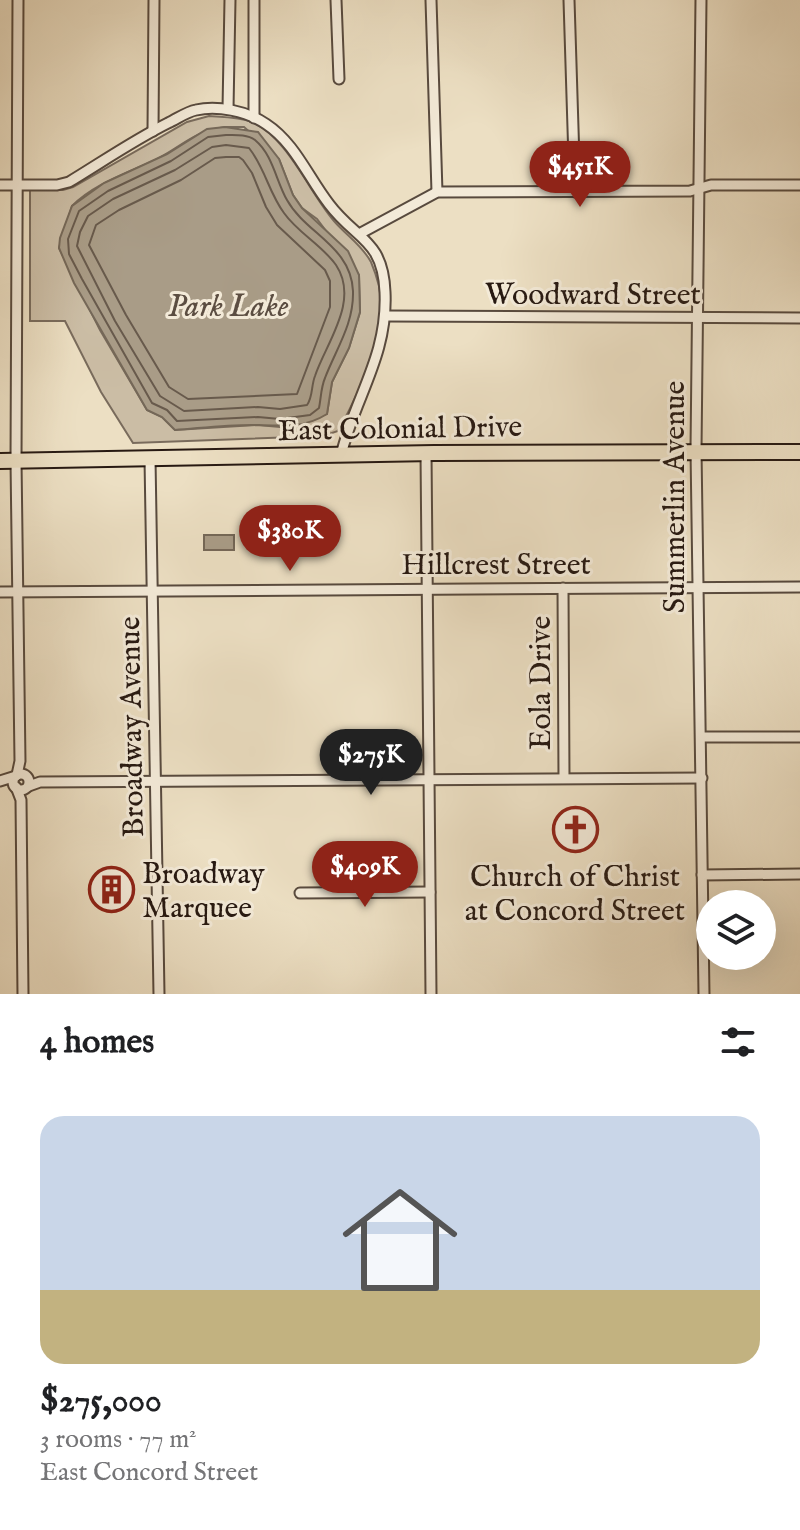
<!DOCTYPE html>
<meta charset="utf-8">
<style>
body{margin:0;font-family:"IM FELL English",serif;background:#f2f2f2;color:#202124;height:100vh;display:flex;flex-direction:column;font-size:30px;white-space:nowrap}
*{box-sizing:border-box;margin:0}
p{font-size:26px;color:#757577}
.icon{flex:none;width:44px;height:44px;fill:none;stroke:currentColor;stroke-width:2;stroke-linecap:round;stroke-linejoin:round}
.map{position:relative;height:994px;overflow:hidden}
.side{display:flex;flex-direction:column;background:#fff;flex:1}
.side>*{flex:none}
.controls{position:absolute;left:696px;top:890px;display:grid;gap:16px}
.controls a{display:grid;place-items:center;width:80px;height:80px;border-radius:50%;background:#fff;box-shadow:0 8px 32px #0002;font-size:40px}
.price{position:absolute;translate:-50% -68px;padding:0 18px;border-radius:28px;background:#8f2418;color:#fff;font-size:26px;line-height:52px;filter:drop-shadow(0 2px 4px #0008)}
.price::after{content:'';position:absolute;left:50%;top:48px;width:24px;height:18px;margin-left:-12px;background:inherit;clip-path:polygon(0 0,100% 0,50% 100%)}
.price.on{background:#222;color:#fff}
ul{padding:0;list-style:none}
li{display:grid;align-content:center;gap:16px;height:424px;padding:0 40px}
li span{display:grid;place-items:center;height:248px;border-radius:24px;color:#555}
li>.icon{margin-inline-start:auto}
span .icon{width:144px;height:144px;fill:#fffc;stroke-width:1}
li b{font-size:34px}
h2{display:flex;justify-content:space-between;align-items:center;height:96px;padding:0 40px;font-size:34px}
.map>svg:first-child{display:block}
.green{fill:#cbbda5;stroke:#796b5c;stroke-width:2;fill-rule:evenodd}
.water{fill:#a99c87;stroke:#756858;stroke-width:2}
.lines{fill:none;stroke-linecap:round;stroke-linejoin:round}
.shore{stroke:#685a4c;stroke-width:2}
.minor-casing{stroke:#584a3e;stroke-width:13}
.highway-casing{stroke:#271912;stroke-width:18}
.minor{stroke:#f3ead8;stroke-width:9}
.highway{stroke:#ecdfc3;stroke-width:14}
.labels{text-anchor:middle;stroke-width:6;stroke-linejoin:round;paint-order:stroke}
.street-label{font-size:30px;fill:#271912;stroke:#f3ead8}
.poi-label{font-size:30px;fill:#271912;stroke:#f3ead8;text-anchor:start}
.water-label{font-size:32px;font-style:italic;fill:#5b4d41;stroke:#f3ead8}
</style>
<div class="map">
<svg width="800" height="994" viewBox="0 0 800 994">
<rect width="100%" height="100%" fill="#ecdfc3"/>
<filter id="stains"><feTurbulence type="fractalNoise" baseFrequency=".0025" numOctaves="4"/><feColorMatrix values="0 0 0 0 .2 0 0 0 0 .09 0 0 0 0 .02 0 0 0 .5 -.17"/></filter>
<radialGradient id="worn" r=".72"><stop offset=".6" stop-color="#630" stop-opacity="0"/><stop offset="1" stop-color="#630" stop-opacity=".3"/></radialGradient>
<path class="green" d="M209,116C223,117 239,117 252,122C288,138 309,192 334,221C346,235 362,245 371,262C374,269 377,278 379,286C388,332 360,392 338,431L323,436L133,443L101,392L65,321H30V190H63L73,187L187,122ZM225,127H244L279,159L293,195L302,208L317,219L359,275L360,312L349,348L332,382L327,414L280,427L258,425L175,430L162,417L147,410L100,330L59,248L72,206C94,184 125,174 153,161C180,148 193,131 225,127Z"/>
<g class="water">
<path d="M225,127L258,132L279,159L293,195L302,208L348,251L359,275L360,312L349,348L332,382L327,414C305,428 283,426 259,425C231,424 202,428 175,430L162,417L147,410L74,283L59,248L60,238L72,206L104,183L167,154L207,129Z"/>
<rect x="204" y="535" width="30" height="15"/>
</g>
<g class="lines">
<g class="shore">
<path d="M226,135C235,135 247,134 255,140C273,155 276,181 287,200C306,234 351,246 353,291C354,324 336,349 325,378C321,387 321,398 319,408L310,415L280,419L258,417L177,421L167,410L152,403L82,279L69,254L68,239L79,211L108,191L171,161L208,137Z"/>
<path d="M226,145L249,148C265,168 269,193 284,213C298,233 322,245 336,265C360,301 326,343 315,376C311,386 313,397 307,405L280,409L258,407L184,411L160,396L115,321L77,246L80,232L88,216L113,199L175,170L212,147Z"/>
<polygon points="226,157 239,157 243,160 252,173 266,207 277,225 325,270 330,281 330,307 297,394 188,399 169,387 126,315 89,245 96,225 119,210 181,180 215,158"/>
</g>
<defs>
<g id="minor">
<polyline points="254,0 254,118"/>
<polyline points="336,0 339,79"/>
<polyline points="431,0 437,192"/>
<polyline points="569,0 575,192"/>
<polyline points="701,0 696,450 704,994"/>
<polyline points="228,109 230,0"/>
<polyline points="153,131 154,0"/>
<path d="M0,185H57L69,182C102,162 134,140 168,123C177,119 186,112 196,110C217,105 247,111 266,124C295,143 308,177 329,204C356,240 383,239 385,292C388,356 355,397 341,455"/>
<polyline points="361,233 437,192 690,191 711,185 800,185"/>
<polyline points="385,316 800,318"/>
<polyline points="426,453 431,994"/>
<polyline points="150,459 159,994"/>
<polyline points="563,588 564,778"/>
<polyline points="0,592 800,587"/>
<polyline points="702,737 800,737"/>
<circle cx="21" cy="782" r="8"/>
<polyline points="17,775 20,761 16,461 18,0"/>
<polyline points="0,781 16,776"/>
<polyline points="29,786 40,782 702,778"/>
<polyline points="16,787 21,800 23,994"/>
<polyline points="702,875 800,874"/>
<polyline points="300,893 430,892"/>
</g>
<polyline id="highway" points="0,461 434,453 800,452"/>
</defs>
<use href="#minor" class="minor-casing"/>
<use href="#highway" class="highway-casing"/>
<use href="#minor" class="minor"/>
<use href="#highway" class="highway"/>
</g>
<defs>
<symbol id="church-ring" viewBox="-11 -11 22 22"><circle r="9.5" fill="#f3ead8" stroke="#8f2418" stroke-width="1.5"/><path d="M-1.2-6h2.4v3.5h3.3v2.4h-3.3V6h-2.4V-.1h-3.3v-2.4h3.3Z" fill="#8f2418"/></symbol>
<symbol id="building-ring" viewBox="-11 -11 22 22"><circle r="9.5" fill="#f3ead8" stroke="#8f2418" stroke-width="1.5"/><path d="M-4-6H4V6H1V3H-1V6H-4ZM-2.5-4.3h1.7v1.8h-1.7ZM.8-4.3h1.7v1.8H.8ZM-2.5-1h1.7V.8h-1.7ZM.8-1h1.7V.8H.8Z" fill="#8f2418"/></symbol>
</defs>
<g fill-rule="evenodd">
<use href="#church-ring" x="550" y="804" width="51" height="51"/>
<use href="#building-ring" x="86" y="864" width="51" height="51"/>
</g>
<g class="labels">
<g class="street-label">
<text x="593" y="304">Woodward Street</text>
<text transform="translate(400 428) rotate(-1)" y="10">East Colonial Drive</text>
<text transform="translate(674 497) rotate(-90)" y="10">Summerlin Avenue</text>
<text x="496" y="574">Hillcrest Street</text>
<text transform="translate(540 683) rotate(-90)" y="10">Eola Drive</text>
<text transform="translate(131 727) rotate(-91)" y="10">Broadway Avenue</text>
</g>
<g class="poi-label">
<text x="142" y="883">Broadway<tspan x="142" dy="34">Marquee</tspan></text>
<text x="575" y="886" text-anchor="middle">Church of Christ<tspan x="575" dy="34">at Concord Street</tspan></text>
</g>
<g class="water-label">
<text x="228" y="316">Park Lake</text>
</g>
</g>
<rect width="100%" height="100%" filter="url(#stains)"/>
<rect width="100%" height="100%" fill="url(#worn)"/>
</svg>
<div class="controls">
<a><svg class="icon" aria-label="layers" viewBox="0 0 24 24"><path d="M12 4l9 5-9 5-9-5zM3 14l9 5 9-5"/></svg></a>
</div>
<b class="price" style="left:580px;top:209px">$451K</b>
<b class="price" style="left:290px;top:573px">$380K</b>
<b class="price on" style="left:371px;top:797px">$275K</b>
<b class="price" style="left:365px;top:909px">$409K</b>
</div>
<section class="side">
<h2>4 homes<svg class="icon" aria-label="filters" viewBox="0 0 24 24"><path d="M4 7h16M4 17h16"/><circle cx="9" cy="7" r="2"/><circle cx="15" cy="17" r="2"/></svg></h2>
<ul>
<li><span style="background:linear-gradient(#c9d6e8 70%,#c2b280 0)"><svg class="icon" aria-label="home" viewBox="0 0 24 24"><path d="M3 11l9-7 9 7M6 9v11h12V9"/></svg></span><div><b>$275,000</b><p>3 rooms · 77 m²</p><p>East Concord Street</p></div></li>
</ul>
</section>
